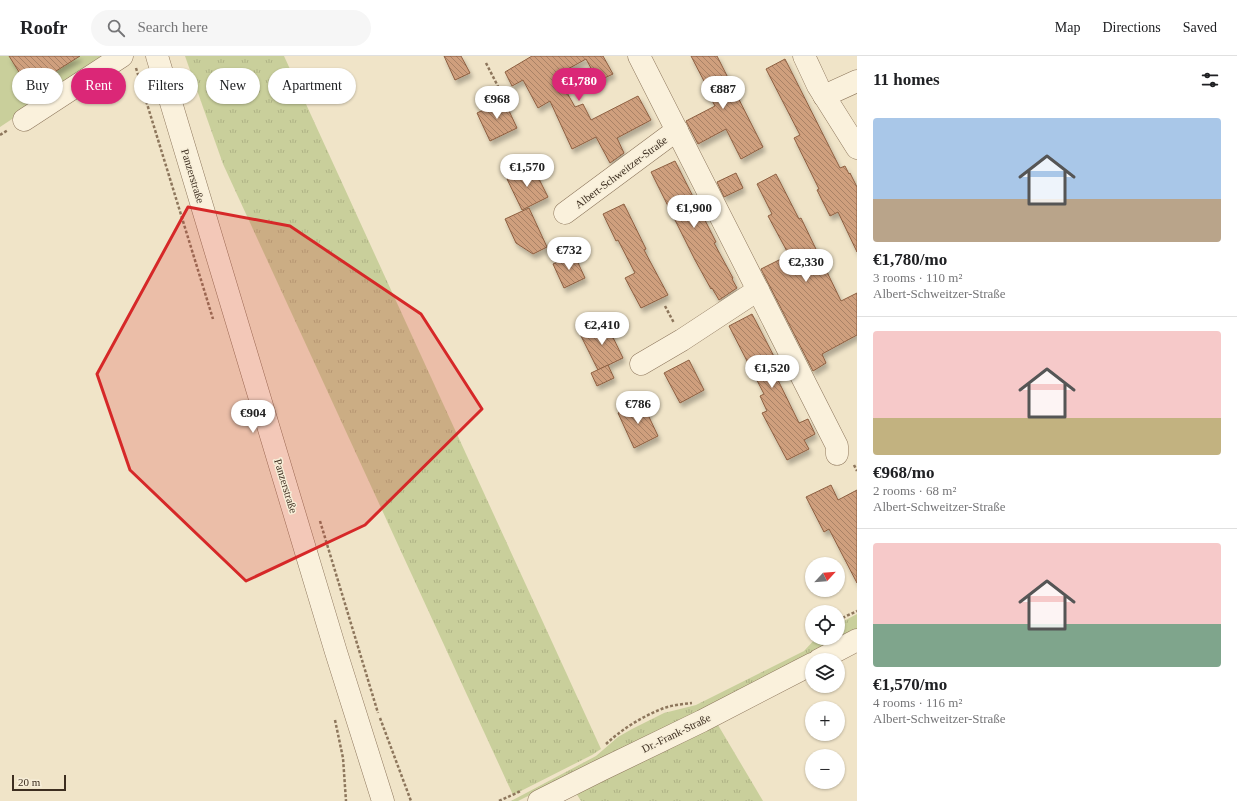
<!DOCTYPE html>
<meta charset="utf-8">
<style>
body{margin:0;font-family:Georgia,serif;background:#f6f6f6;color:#202124;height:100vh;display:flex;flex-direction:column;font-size:15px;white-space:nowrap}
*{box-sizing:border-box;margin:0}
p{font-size:13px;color:#757577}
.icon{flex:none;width:22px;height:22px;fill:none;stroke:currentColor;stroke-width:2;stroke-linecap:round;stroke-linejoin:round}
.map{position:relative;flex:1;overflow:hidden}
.sheet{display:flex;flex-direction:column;background:#fff;width:380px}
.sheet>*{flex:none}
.guide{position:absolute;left:12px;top:12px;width:380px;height:36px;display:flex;gap:8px}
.needle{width:26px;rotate:64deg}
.controls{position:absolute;left:805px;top:501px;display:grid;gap:8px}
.controls a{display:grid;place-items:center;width:40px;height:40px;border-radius:50%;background:#fff;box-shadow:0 1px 3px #0004;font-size:20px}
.scale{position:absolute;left:12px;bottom:10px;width:54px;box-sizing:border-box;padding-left:4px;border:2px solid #3d2e20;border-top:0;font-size:11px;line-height:14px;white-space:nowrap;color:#3d2e20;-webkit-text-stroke:3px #f7eed8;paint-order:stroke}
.price{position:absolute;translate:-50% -34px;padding:0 9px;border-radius:14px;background:#fff;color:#222;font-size:13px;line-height:26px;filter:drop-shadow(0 1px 2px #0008)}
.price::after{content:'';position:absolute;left:50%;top:24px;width:12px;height:9px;margin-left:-6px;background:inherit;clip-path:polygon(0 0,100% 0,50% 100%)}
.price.current{background:#db2777;color:#fff}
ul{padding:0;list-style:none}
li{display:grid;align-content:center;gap:8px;height:212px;padding:0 16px}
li+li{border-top:1px solid #e0e0e0}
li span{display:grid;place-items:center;height:124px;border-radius:4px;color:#555}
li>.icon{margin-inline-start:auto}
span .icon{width:72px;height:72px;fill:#fffc;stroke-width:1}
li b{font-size:17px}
h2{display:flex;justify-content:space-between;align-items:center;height:48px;padding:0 16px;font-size:17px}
.chip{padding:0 14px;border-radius:18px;background:#fff;box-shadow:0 1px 3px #0004;font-size:14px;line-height:36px}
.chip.current{background:#db2777;color:#fff}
header{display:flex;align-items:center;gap:24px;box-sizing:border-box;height:56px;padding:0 20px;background:#fff;border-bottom:1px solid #e0e0e0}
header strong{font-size:19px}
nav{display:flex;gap:22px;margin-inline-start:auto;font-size:14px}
.search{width:280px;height:36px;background:#f6f6f6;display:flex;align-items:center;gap:10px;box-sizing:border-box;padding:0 14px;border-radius:22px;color:#757577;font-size:15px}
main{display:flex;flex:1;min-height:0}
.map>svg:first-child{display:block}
.grass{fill:url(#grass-tufts)}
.pitch{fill:#c9cf9b}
.building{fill:url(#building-back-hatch);stroke:#8d5f41;filter:url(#shadow)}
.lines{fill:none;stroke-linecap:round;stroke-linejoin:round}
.minor-casing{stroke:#8d765c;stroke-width:23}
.tertiary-casing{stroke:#8d765c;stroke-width:23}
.path{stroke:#8d765c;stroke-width:2.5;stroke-dasharray:3 2;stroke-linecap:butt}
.minor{stroke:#faf1dc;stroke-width:22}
.tertiary{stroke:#faf1dc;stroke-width:22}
.marked{fill:#d62828;fill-opacity:0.2;stroke:#d62828;stroke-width:3;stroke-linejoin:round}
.labels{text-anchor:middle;stroke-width:3;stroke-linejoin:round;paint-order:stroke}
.street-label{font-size:11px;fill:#3d2e20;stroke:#f7eed8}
</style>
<header>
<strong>Roofr</strong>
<div class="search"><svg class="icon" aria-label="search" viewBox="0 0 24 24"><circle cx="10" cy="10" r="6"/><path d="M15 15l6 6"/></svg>Search here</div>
<nav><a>Map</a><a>Directions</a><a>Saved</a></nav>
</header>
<main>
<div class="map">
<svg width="857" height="745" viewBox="0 0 857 745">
<defs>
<pattern id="grass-tufts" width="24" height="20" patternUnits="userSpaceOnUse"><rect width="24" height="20" fill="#c9cf9b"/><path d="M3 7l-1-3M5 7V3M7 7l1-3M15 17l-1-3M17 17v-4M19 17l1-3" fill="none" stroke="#aeb285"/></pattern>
<pattern id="building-back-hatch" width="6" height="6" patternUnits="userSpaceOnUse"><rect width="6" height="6" fill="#cf9f7d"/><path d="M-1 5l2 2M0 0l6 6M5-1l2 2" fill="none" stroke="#a98266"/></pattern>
<filter id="shadow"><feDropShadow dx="2.5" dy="4.5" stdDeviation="2" flood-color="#0004"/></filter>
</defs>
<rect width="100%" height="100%" fill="#f0e4c8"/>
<g class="grass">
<polygon points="185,0 284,0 601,693 592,699 513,739 223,108"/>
<polygon points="857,558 857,577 518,745 511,745 596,700 618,681 632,673 664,657 696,649 804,595 816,582 838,582 838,568"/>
<polygon points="718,669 763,745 581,745 576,737 602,723"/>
</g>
<polygon class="pitch" points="0,0 107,0 0,71"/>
<g class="building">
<polygon points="9,0 80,0 29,32"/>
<polygon points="444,0 461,0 470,17 455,24"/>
<polygon points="532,0 603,0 613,18 598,25 586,3 557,19 575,51 583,48 591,64 638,40 651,64 617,82 624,97 610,107 596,81 572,93 550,45 538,52 523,24 512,30 505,16"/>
<polygon points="691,0 717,0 763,91 741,103 726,73 698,88 686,65 715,50 703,28 705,27"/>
<polygon points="785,3 840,112 845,110 849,118 850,117 857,131 857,196 838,156 830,160 817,134 819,133 794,82 800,79 766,13"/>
<polygon points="504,44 517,72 490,85 477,57"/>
<polygon points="675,105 716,186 714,187 733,222 732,223 737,232 719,244 712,232 711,233 695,204 651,116"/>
<polygon points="533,111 548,141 522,154 507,123"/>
<polygon points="736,117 743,132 724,141 717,126"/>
<polygon points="776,118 799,163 801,162 841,245 857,237 857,279 822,298 826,307 813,315 761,213 789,199 768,160 772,158 757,128"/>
<polygon points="624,148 646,193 644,194 668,239 641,252 625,222 635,217 618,184 616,185 603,158"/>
<polygon points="529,152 547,191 533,198 516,187 505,163"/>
<polygon points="574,198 585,222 564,232 553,208"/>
<polygon points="752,258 779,310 782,317 776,320 799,367 808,363 815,378 804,384 809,393 787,404 762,357 767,355 760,340 764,338 729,270"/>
<polygon points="605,265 623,302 598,314 580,278"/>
<polygon points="689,304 704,334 680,347 664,317"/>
<polygon points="608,309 614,322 597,330 591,317"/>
<polygon points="642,346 658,380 634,392 618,357"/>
<polygon points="831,429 838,444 857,434 857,527 829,473 824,476 806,441"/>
</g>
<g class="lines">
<defs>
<g id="minor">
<polyline points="639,0 837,390 837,398"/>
<polyline points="804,0 818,30 857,92"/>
<polyline points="824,40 857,25"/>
<polyline points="24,64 122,0"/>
<polyline points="565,157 677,74"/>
<polyline points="641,308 682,284 758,234"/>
<polyline points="819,604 857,584"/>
<polyline points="539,745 601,714 702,665 812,608"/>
</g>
<polyline id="tertiary" points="157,0 336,596 383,745"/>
</defs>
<use href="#minor" class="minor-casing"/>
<use href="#tertiary" class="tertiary-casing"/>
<g class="path">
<polyline points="486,7 505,44"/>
<polyline points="136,12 213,263"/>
<polyline points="0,79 8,74"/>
<polyline points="665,250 674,267"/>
<polyline points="854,409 857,415"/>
<polyline points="320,465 378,657"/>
<polyline points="838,564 857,555"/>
<polyline points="380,662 411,745"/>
<polyline points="335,664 343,702 346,745"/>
<path d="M606,688C622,673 643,660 664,652C673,649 683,648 692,647"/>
<polyline points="499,745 521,735"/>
</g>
<use href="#minor" class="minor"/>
<use href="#tertiary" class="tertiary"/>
</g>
<path class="marked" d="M188,151L290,170L421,258L482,353L365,469L246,525L130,414L97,318Z"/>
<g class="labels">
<g class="street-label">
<text transform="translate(621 116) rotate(-37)" y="4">Albert-Schweitzer-Straße</text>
<text transform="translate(193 120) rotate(73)" y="4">Panzerstraße</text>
<text transform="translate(286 430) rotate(73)" y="4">Panzerstraße</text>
<text transform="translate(676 677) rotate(-26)" y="4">Dr.-Frank-Straße</text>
</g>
</g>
</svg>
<div class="controls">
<a><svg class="needle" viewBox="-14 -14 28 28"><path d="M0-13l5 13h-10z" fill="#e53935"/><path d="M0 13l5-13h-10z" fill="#757577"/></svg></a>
<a><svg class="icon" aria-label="locate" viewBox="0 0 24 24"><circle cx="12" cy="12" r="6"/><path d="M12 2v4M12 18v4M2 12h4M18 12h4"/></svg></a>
<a><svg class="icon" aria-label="layers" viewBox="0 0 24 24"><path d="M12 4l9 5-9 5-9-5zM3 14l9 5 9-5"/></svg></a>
<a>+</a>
<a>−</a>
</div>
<div class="scale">20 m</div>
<b class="price current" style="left:579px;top:46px">€1,780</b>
<b class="price" style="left:723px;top:54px">€887</b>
<b class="price" style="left:497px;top:64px">€968</b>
<b class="price" style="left:527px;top:132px">€1,570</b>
<b class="price" style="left:694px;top:173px">€1,900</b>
<b class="price" style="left:569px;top:215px">€732</b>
<b class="price" style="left:806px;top:227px">€2,330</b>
<b class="price" style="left:602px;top:290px">€2,410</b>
<b class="price" style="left:772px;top:333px">€1,520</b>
<b class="price" style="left:638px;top:369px">€786</b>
<b class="price" style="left:253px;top:378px">€904</b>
<div class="guide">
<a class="chip">Buy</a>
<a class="chip current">Rent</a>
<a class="chip">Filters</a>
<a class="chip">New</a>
<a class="chip">Apartment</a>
</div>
</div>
<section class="sheet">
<h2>11 homes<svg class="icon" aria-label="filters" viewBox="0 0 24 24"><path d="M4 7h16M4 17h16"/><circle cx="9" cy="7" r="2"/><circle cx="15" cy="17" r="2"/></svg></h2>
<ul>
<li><span style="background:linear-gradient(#a9c7e8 65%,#b9a48a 0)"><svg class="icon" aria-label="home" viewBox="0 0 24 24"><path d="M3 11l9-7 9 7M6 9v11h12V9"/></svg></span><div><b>€1,780/mo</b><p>3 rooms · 110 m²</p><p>Albert-Schweitzer-Straße</p></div></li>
<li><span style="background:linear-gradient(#f6c9c9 70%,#c2b280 0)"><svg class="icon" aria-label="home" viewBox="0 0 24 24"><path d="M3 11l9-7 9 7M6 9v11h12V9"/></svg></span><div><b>€968/mo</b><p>2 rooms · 68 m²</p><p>Albert-Schweitzer-Straße</p></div></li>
<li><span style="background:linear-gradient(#f6c9c9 65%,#7fa58c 0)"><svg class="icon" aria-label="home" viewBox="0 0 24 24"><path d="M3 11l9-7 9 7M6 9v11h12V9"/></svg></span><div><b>€1,570/mo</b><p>4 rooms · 116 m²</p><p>Albert-Schweitzer-Straße</p></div></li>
</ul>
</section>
</main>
